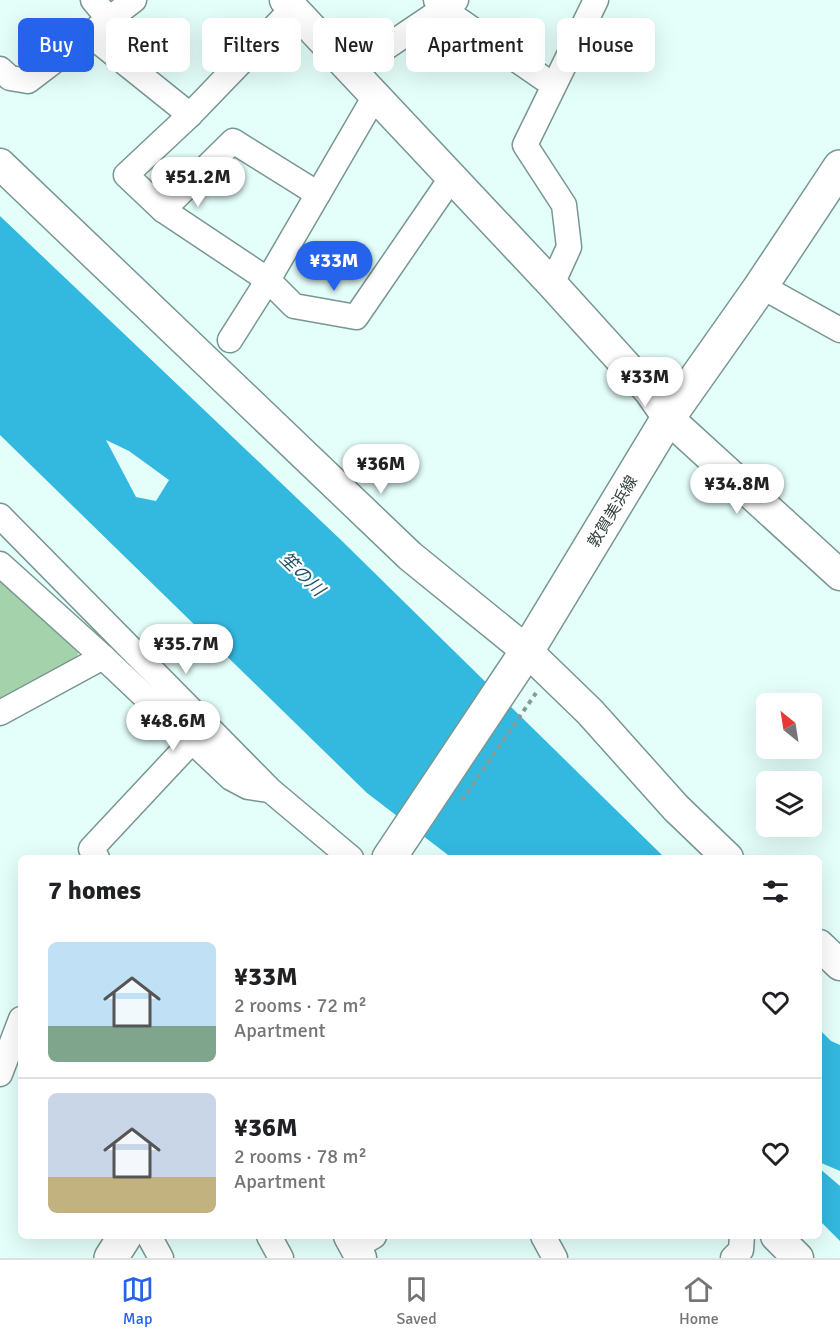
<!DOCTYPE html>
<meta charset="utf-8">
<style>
body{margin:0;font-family:Signika,"Noto Sans JP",sans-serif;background:#f2f2f2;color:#202124;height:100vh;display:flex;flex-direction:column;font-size:22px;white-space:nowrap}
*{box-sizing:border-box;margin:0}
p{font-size:20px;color:#757577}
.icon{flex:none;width:33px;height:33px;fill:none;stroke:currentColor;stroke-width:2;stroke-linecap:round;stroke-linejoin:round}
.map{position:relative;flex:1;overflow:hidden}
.side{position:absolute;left:18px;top:855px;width:804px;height:384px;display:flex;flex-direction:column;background:#fff;border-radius:9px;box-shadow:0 6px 24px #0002}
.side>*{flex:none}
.banner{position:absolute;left:18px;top:18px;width:804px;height:54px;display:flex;gap:12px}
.needle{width:39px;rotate:330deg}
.fabs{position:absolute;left:756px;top:693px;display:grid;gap:12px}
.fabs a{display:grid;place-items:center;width:66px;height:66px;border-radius:9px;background:#fff;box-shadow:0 6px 24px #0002;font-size:30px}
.price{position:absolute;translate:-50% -51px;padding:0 14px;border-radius:21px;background:#fff;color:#222;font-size:20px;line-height:39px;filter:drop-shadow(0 2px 3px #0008)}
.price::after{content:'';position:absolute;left:50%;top:36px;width:18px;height:14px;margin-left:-9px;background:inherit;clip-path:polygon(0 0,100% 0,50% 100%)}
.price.selected{background:#2563eb;color:#fff}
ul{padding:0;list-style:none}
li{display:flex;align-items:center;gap:18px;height:150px;padding:0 30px}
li+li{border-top:2px solid #e0e0e0}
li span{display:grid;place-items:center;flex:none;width:168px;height:120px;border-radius:9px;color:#555}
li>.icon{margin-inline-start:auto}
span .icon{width:72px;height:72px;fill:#fffc;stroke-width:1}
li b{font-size:26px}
h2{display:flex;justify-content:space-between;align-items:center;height:72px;padding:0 30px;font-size:26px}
.pill{padding:0 21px;border-radius:9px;background:#fff;box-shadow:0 6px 24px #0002;font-size:21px;line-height:54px}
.pill.selected{background:#2563eb;color:#fff}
.tabs{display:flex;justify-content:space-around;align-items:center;height:84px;border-top:2px solid #e0e0e0;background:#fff;font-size:16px;color:#757577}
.tabs a{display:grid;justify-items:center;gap:3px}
.tabs .selected{color:#2563eb}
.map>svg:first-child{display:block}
.green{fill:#a4d2aa}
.water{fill:#33b9e0;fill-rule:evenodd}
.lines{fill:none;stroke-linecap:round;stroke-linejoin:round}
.minor-casing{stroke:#789692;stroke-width:27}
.tertiary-casing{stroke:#789692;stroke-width:33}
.secondary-casing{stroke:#789692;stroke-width:36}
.path{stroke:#869a97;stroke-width:4;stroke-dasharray:4.5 4.5;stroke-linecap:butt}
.minor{stroke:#fff;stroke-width:24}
.tertiary{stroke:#fff;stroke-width:30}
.secondary{stroke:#fff;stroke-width:33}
.labels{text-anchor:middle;stroke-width:4.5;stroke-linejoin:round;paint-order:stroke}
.street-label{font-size:16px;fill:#323f3d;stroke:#fff}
.water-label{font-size:18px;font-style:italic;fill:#1e5364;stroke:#fff}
</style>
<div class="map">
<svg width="840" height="1258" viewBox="0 0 840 1258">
<rect width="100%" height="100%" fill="#e4fefa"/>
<polygon class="green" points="0,573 80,646 77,658 0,701"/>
<g class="water">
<path d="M0,216L342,541L665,858H452L367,793L0,435ZM106,440L129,451L169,480L156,501L136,497Z"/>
<polygon points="819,1029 831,1041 840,1045 840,1171 819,1162"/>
<polygon points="819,1168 840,1186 840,1241 819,1220"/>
</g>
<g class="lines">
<defs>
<g id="minor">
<polyline points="93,0 109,19"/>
<polyline points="436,0 443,9 553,85"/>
<polyline points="292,9 190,115 126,175 163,210 268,280 375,96"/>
<polyline points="89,34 190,115"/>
<polyline points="0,69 10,78 28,81 134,0"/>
<polyline points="351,71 456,0"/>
<polyline points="163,210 233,141 318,194"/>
<polyline points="552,284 569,247 564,205 525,145 596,0"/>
<polyline points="761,286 840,330"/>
<polyline points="230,340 268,280 294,306 356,317 452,177"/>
<polyline points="0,516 270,790 351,858"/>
<polyline points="0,564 103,657 0,713"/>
<polyline points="103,657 231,778 248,787 268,790"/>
<polyline points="97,858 91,849 192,741"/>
<polyline points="0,1074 21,1019"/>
<polyline points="149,1236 161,1258"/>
<polyline points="269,1236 281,1258"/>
<polyline points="543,1236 555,1258"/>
<polyline points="355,1247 374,1236"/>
<polyline points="733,1258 741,1250 742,1236"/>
</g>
<g id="tertiary">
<polyline points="285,0 552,284 650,392 668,418 840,575"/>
<polyline points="0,164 410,556 527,651 590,712 676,808 728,858"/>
<polyline points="819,945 840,965"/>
<polyline points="349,1236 361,1258"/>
<polyline points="776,1236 798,1258"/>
</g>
<g id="secondary">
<polyline points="389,858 527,651 668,418 761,286 840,167"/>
<polyline points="111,1258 125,1236"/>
</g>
</defs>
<use href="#minor" class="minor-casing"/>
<use href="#tertiary" class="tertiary-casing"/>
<use href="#secondary" class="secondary-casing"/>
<polyline class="path" points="462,800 536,693"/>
<use href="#minor" class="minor"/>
<use href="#tertiary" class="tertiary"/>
<use href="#secondary" class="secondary"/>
</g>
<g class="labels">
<g class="street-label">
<text transform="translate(612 511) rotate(-59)" y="6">敦賀美浜線</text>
</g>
<g class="water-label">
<text transform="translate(302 574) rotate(44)" y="6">笙の川</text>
</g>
</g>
</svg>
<div class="fabs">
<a><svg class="needle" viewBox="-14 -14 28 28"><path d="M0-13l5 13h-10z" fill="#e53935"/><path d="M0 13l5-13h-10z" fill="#757577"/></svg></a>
<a><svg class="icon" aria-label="layers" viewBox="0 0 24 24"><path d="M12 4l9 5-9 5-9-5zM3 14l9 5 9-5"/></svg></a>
</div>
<b class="price" style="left:198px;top:208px">¥51.2M</b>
<b class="price selected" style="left:334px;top:292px">¥33M</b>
<b class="price" style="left:645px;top:408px">¥33M</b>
<b class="price" style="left:381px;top:495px">¥36M</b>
<b class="price" style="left:737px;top:515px">¥34.8M</b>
<b class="price" style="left:186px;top:675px">¥35.7M</b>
<b class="price" style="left:173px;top:752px">¥48.6M</b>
<div class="banner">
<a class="pill selected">Buy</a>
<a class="pill">Rent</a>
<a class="pill">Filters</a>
<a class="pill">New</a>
<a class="pill">Apartment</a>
<a class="pill">House</a>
</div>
<section class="side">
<h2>7 homes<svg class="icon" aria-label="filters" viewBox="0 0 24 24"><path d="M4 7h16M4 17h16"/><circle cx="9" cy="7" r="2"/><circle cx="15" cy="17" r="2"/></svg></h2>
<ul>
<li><span style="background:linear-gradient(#bfe0f5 70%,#7fa58c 0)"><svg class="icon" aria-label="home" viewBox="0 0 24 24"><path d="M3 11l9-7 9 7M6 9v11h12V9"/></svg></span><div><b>¥33M</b><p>2 rooms · 72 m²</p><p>Apartment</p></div><svg class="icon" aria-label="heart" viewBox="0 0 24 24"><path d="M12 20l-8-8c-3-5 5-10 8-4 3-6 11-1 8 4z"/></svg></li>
<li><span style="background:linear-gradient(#c9d6e8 70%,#c2b280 0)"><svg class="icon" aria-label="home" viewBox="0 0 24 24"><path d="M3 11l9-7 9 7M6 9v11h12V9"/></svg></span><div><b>¥36M</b><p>2 rooms · 78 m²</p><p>Apartment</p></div><svg class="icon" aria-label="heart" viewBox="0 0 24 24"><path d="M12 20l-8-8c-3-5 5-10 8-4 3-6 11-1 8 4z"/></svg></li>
</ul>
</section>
</div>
<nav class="tabs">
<a class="selected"><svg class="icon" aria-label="map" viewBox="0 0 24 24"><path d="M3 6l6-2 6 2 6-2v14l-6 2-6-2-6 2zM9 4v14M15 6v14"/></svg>Map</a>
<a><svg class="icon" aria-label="saved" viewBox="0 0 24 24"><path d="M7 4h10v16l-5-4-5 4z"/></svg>Saved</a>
<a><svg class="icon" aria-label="home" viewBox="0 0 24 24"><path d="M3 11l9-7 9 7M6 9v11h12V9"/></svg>Home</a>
</nav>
